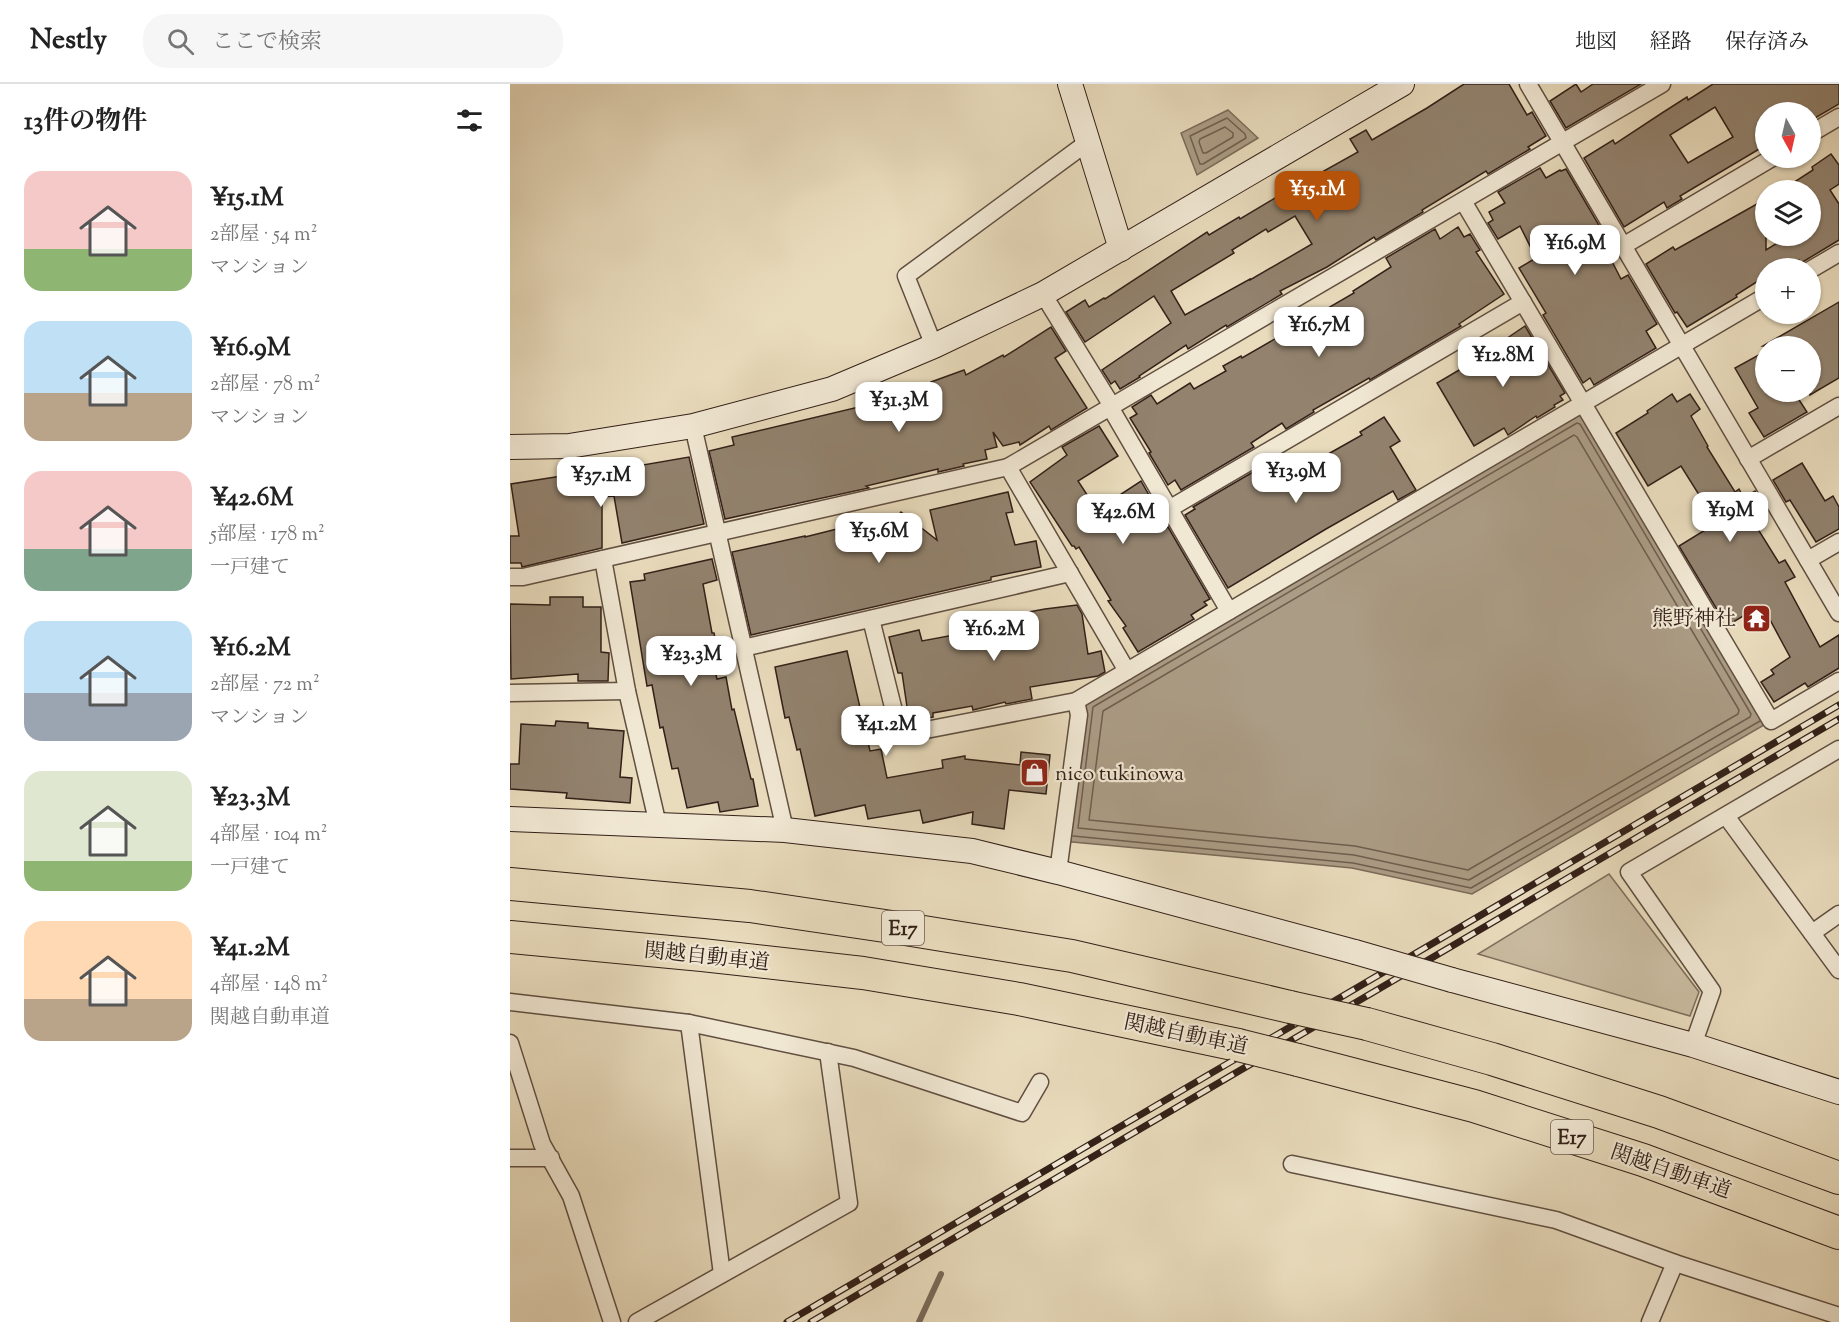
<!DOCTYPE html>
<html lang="ja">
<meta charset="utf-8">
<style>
body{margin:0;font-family:"Sorts Mill Goudy","Noto Serif JP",serif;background:#f6f6f6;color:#222;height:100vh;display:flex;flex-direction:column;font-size:22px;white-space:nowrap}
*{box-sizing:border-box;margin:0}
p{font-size:20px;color:#767676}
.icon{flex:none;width:33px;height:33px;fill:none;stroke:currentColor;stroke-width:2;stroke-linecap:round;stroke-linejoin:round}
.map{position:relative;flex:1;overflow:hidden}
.panel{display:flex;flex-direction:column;background:#fff;width:510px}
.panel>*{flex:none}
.needle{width:39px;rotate:172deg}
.tools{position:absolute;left:1245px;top:18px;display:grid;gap:12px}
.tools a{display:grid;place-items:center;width:66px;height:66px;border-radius:50%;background:#fff;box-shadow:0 2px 4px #0004;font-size:30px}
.price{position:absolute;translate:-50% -51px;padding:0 14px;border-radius:12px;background:#fff;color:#222;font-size:20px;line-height:39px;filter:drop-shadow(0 2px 3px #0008)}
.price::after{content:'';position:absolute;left:50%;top:36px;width:18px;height:14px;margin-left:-9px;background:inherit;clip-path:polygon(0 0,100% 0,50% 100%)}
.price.current{background:#b45309;color:#fff}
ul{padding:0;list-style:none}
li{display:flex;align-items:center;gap:18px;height:150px;padding:0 24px}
li span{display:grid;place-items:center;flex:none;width:168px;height:120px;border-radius:18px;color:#555}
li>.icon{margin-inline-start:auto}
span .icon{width:72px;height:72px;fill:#fffc;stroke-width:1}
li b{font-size:26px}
h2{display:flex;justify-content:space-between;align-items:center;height:72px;padding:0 24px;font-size:26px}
header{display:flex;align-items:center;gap:36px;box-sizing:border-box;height:84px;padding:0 30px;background:#fff;border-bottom:2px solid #e0e0e0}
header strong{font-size:28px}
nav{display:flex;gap:33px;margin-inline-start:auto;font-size:21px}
.search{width:420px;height:54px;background:#f6f6f6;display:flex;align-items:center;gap:15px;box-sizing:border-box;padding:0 21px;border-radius:24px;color:#767676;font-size:22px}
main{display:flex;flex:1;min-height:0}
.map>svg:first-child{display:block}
.green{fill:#cabca1;stroke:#7e6e5c;stroke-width:1.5}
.water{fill:#ab9c85;stroke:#7b6a59;stroke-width:1.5}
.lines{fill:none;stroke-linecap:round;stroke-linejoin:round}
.shore{stroke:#6f5e4e;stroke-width:1.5}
.stream{stroke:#7b6a59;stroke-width:6}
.building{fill:#92826e;stroke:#332018;stroke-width:1.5;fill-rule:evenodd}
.street-casing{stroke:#604f41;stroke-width:19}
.secondary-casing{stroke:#332018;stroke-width:26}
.highway-casing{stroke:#332018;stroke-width:34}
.street{stroke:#f1e8d4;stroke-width:16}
.secondary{stroke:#f1e8d4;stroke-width:24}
.highway{stroke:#e9dcbd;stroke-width:32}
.rail-casing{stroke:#332018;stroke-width:7}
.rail{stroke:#f1e8d4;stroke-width:4.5;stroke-dasharray:14;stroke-linecap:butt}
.secondary-bridge-casing{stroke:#332018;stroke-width:26;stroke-linecap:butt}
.highway-bridge-casing{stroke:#332018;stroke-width:34;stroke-linecap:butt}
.secondary-bridge{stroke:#f1e8d4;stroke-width:24}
.highway-bridge{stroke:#e9dcbd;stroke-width:32}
.labels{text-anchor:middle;stroke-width:4.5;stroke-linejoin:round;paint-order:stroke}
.shield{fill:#f1e8d4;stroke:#6c5c50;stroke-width:1.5}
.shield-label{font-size:20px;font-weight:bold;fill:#332018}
.poi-label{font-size:21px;fill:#332018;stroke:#f1e8d4;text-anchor:end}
.street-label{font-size:21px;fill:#332018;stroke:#f1e8d4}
</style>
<header>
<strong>Nestly</strong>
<div class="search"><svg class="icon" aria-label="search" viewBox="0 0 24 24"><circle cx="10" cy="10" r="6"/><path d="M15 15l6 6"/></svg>ここで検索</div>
<nav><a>地図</a><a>経路</a><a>保存済み</a></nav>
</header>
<main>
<section class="panel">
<h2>13件の物件<svg class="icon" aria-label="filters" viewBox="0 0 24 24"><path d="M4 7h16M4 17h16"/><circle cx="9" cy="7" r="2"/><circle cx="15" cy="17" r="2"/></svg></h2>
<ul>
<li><span style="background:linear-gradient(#f6c9c9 65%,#8fb573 0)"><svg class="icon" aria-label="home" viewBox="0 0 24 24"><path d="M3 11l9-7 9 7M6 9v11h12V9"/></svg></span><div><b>¥15.1M</b><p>2部屋 · 54 m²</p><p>マンション</p></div></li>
<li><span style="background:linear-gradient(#bfe0f5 60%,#b9a48a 0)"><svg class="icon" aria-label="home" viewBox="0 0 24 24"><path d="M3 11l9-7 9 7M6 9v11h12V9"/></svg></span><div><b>¥16.9M</b><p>2部屋 · 78 m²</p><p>マンション</p></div></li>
<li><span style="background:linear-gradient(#f6c9c9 65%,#7fa58c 0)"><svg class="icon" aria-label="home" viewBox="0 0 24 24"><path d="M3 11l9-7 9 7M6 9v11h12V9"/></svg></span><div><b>¥42.6M</b><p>5部屋 · 178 m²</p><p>一戸建て</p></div></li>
<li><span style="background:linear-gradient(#bfe0f5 60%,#9aa5b1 0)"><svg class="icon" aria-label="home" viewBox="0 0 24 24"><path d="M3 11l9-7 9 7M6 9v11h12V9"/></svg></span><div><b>¥16.2M</b><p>2部屋 · 72 m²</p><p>マンション</p></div></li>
<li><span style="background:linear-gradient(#dfe7d0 75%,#8fb573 0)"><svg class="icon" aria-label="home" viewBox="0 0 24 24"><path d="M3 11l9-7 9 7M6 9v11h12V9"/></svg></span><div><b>¥23.3M</b><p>4部屋 · 104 m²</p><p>一戸建て</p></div></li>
<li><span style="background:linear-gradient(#ffd9b3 65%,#b9a48a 0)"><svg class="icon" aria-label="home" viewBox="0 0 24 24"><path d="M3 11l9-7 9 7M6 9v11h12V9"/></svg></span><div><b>¥41.2M</b><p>4部屋 · 148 m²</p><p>関越自動車道</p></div></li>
</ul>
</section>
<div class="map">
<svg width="1329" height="1238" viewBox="0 0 1329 1238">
<rect width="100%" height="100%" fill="#e9dcbd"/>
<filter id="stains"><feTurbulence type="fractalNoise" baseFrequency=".00333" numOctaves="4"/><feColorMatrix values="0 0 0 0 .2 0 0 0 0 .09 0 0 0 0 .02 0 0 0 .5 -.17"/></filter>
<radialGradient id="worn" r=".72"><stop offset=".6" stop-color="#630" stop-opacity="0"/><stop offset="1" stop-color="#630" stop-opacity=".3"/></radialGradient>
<polygon class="green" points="1099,790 1189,908 1180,932 968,870"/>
<g class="water">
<polygon points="718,26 748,54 687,91 671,49"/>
<polygon points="1073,319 1261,637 962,810 842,784 552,757 566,617"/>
</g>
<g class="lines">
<g class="shore">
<polygon points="717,34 735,50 736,54 693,80 690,80 680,52"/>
<polygon points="715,43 723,49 723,53 696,69 693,69 689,58 690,55"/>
<polygon points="1067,339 1070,340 1241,630 1240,633 959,796 844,771 568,744 583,623"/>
<polygon points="1064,351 1067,353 1229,626 1228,630 958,786 845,762 579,736 593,627"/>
<polyline points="563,752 843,779 961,804 1250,637"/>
</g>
<polyline class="stream" points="409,1238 431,1190"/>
</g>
<g class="building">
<path d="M954,0H999L1017,31L1022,28L1036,52L1018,63L1020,65L978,90L976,87L912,126L913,128L866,156L864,153L817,183L770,207L772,210L717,243L716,241L678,265L676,261L629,292L630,293L610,305L605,297L601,300L592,286L661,239L644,212L575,258L556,228L575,216L579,223L594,214L595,215L697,148L699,151L729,133L730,135L770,111L772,114L813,90L812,88L848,68L840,55L856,46L862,56L917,24ZM785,132L802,160L740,196V195L675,231L661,207L724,169L722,166L756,145L758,148Z"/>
<polygon points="1066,0 1071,8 1083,0 1131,0 1056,44 1040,17"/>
<path d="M1203,0H1329V20L1300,37V28H1256V61L1170,112L1172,115L1157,124L1154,118L1114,143L1074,74L1103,56L1105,60L1152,29L1177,13L1178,16ZM1205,23L1223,53L1178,79L1160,51Z"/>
<polygon points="1321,70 1329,81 1329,100 1320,106 1329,120 1329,156 1291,179 1289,176 1276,184 1256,184 1256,192 1226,211 1227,213 1177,243 1167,228 1165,229 1136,180 1163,163 1165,166 1247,120 1249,122 1256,118 1256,166 1279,152 1300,152 1300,106 1272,106 1303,86 1302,83"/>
<polygon points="1030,84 1036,94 1050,86 1051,87 1056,85 1097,155 1092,158 1111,195 1118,191 1147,240 1136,247 1146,264 1084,301 1080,294 1073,299 1033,231 1036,229 1009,184 1026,174 1010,142 988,155 978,139 983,136 979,128 995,119 988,108"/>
<polygon points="948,143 954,153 960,150 970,166 966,168 994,210 949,240 951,242 860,296 859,294 803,326 804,328 776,345 772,339 741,359 744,363 671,406 665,396 658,401 639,369 641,368 620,334 627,330 622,323 641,311 647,320 680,299 684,305 716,287 713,282 731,272 732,274 844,209 843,207 881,183 876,174 925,145 930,155"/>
<polygon points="1329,218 1329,294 1300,311 1300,262 1253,262"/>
<polygon points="1015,242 1055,309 1050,312 1053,316 1044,321 1045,323 1027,334 1026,332 998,351 994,344 964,362 927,299 956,282"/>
<polygon points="541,243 556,267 545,274 577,324 541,346 539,342 510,361 509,358 493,362 483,348 487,363 475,366 477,375 453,380 454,382 428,388 428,385 356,402 359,404 215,435 199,367 224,361 222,353 349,323 348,318 379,311 380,313 423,302 421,298 454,286 456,291 493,271 494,273"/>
<polygon points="1256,267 1256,308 1284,308 1297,328 1254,353 1239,329 1248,324 1225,284"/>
<polygon points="1162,310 1167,318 1180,310 1190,325 1181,332 1198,362 1197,363 1225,408 1229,405 1234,414 1245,407 1255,424 1241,434 1269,479 1275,476 1285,493 1275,498 1310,563 1329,551 1329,584 1298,603 1295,599 1264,618 1251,598 1264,590 1261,586 1280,573 1259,534 1245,541 1238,529 1220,540 1215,532 1212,534 1169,462 1205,440 1196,426 1198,425 1171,382 1138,402 1106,349 1138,329 1137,327"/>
<polygon points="874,333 890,357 880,363 906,406 888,416 883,407 816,445 718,504 675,431 685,425 683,423 755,381 766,400 781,391 782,394 820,369 852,351 850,348"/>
<polygon points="589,342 608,372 568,397 587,426 631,397 640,413 633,418 651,447 658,443 700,515 694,518 697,521 681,531 684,535 628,568 613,544 616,542 598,517 601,516 569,463 566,465 564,462 562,462 520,398 557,371 552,363"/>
<polygon points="179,373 194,440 112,459 104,412 92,413 92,464 12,483 11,479 0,479 0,452 9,452 1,400 52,392 115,379 116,384"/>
<polygon points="1292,379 1315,417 1323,412 1329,423 1329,445 1306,458 1280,416 1276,418 1263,396"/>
<polygon points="498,408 503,428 496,429 505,461 526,457 531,483 481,493 481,496 241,551 222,468 295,452 295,453 327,445 327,448 386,434 391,428 427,456 420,426"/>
<polygon points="202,475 207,496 193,500 202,549 204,549 208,569 201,571 207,595 216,593 222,626 224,625 241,695 243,695 248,722 210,728 208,718 177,724 168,684 162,685 153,643 150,644 142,601 137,602 120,498 135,496 134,490"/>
<polygon points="40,513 73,513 73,523 91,523 91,568 99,569 98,597 68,597 68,590 1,595 0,520 40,521"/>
<polygon points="567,521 572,530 578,570 591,567 595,588 588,592 520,603 522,615 496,620 495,618 463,626 462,622 423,629 423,633 399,636 392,589 388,589 379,553 409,546 412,557 482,544 480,535 535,525"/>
<polygon points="337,567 360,667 371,665 377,694 433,684 432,676 455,672 455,675 510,681 511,668 540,671 536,710 499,706 494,745 462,740 463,728 413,739 410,726 358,735 355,721 305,732 290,665 287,666 279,633 275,634 265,583"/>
<polygon points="46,637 78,639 78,644 114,647 110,693 122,694 120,719 56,714 57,709 0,705 0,680 9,680 11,640 45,642"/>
</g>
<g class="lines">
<defs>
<g id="street">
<polyline points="1018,0 1329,529"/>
<polyline points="1300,50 1329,33"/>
<polyline points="953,117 1261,637 1329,597"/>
<polyline points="1113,162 1262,74"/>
<polyline points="1300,186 1329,169"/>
<polyline points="533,210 602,322"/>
<polyline points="424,262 396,192 578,58"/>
<polyline points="600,323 719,527"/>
<polyline points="183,342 275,746"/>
<polyline points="1238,375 1329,322"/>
<polyline points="498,383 617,587"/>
<polyline points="659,425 1013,218"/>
<polyline points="93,475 117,607 148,741"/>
<polyline points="1298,476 1329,458"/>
<polyline points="0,493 13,493 498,383 1152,0"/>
<polyline points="361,535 390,651 566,617 1256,212"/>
<polyline points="233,564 560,489"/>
<polyline points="0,609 117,607"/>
<polyline points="1216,732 1329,886"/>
<polyline points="548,788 569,631 566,617"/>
<polyline points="1302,849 1329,830"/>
<polyline points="0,918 179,939 344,974 512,1029 530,998"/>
<polyline points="179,939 212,1190"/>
<polyline points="0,959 32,1060 61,1112 102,1238"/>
<polyline points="1183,961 1202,907 1119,788 1329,665"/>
<polyline points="0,1074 41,1074"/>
<polyline points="782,1080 1046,1136 1165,1179 1329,1232"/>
<polyline points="127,1238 339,1119 318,968"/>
<polyline points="1140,1238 1165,1179"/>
</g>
<g id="secondary">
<polyline points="560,0 611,165"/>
<polyline points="0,363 59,362 183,342 322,305 424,262 533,210 892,0"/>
<polyline points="0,735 275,746 462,767 548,788 845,868"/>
<polyline points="942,896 1183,961 1329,1008"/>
</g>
<g id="highway">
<polyline points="0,800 240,822 395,845 562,872 780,923"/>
<polyline points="0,853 192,871 353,889 509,915 728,961"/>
<polyline points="857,940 982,975 1149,1028 1329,1094"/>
<polyline points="788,976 964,1022 1133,1076 1329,1149"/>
</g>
</defs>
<use href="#street" class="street-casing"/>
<use href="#secondary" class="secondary-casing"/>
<use href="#highway" class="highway-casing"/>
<use href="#street" class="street"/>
<use href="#secondary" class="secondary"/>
<use href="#highway" class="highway"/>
<defs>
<g id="rail">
<polyline points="277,1238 1329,621"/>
<polyline points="301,1238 1329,635"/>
</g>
</defs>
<use href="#rail" class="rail-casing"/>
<use href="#rail" class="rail"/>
<defs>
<polyline id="secondary-bridge" points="845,868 942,896"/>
<g id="highway-bridge">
<polyline points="780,923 857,940"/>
<polyline points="728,961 788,976"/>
</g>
</defs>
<use href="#secondary-bridge" class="secondary-bridge-casing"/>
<use href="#highway-bridge" class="highway-bridge-casing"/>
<use href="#secondary-bridge" class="secondary-bridge"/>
<use href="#highway-bridge" class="highway-bridge"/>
</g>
<defs>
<symbol id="temple-square" viewBox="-11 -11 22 22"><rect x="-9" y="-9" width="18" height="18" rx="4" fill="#8f2418" stroke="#f1e8d4"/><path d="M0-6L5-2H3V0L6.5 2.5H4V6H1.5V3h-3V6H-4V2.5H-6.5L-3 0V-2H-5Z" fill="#fff"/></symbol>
<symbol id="shop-square" viewBox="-11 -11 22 22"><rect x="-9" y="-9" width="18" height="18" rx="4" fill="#8f2418" stroke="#f1e8d4"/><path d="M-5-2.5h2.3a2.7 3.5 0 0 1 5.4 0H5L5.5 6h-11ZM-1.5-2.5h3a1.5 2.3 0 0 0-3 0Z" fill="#fff"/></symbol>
</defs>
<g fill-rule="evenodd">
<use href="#temple-square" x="1230" y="518" width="33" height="33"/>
<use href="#shop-square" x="508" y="672" width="33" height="33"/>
</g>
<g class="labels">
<g class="shield">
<rect x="372" y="827" width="42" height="34" rx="4.5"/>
<rect x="1041" y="1036" width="42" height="34" rx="4.5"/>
</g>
<g class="shield-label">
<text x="393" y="851">E17</text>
<text x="1062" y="1060">E17</text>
</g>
<g class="poi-label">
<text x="1226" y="541">熊野神社</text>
<text x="545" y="696" text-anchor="start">nico tukinowa</text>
</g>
<g class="street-label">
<text transform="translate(197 872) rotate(6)" y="7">関越自動車道</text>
<text transform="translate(676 950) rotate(12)" y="7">関越自動車道</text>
<text transform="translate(1161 1087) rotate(19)" y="7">関越自動車道</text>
</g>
</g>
<rect width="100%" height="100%" filter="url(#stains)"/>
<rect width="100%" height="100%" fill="url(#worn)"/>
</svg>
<div class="tools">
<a><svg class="needle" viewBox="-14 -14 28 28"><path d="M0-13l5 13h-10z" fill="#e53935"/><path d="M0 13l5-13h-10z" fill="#767676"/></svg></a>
<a><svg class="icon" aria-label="layers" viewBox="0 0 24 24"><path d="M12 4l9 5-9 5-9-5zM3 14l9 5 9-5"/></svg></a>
<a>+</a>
<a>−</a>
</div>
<b class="price current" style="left:807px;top:138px">¥15.1M</b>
<b class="price" style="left:1065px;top:192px">¥16.9M</b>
<b class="price" style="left:809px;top:274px">¥16.7M</b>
<b class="price" style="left:993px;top:304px">¥12.8M</b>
<b class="price" style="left:389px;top:349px">¥31.3M</b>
<b class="price" style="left:786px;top:420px">¥13.9M</b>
<b class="price" style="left:91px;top:424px">¥37.1M</b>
<b class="price" style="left:1220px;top:459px">¥19M</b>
<b class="price" style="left:613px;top:461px">¥42.6M</b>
<b class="price" style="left:369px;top:480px">¥15.6M</b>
<b class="price" style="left:484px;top:578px">¥16.2M</b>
<b class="price" style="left:181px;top:603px">¥23.3M</b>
<b class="price" style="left:376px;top:673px">¥41.2M</b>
</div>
</main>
